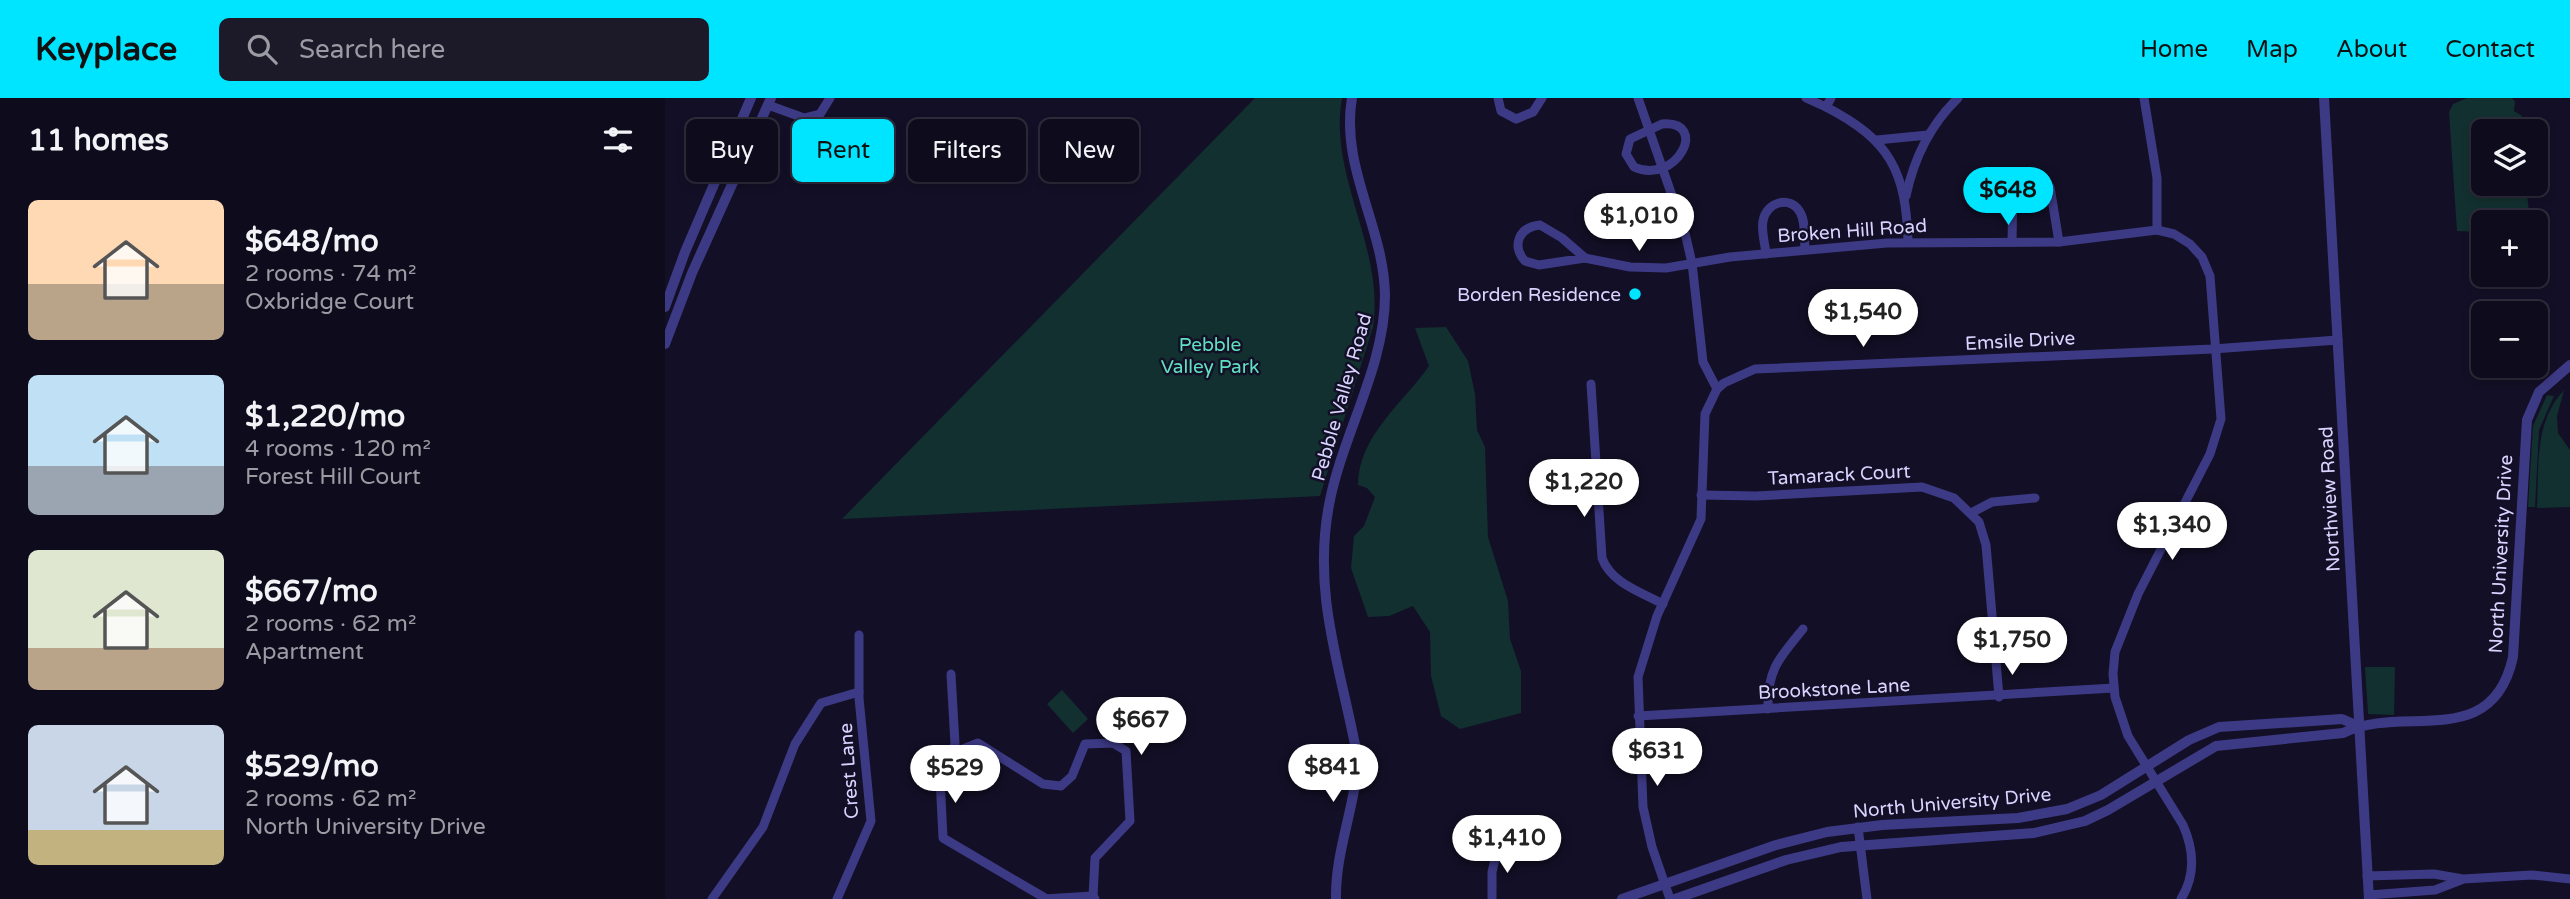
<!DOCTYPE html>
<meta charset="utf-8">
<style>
body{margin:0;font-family:"Varela Round",sans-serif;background:#1c1929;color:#f1f3f6;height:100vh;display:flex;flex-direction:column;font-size:26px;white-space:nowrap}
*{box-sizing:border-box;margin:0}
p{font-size:23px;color:#9b9ba3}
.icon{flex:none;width:38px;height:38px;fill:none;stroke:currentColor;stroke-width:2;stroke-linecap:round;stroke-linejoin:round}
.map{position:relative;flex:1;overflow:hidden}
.panel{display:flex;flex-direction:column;background:#0e0b1c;width:665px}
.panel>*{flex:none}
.hud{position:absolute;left:21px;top:21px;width:665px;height:63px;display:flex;gap:14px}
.tools{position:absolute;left:1806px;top:21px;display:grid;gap:14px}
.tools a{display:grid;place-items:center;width:77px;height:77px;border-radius:10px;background:#0e0b1c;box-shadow:0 4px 10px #0003,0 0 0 2px #2e2b3b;font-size:35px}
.price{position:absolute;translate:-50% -60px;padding:0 16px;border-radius:24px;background:#fff;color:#222;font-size:23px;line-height:46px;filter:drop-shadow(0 2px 4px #0008)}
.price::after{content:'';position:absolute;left:50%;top:42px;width:21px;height:16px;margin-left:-10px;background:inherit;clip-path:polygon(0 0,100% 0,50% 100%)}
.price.on{background:#00e5ff;color:#111}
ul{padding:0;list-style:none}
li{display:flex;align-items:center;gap:21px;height:175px;padding:0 28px}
li span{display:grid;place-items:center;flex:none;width:196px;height:140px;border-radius:10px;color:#555}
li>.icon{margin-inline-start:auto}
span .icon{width:84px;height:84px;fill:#fffc;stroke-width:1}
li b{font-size:30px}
h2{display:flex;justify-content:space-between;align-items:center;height:84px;padding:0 28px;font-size:30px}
.chip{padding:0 24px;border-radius:10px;background:#0e0b1c;box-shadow:0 4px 10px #0003,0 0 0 2px #2e2b3b;font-size:24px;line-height:63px}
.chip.on{background:#00e5ff;color:#111}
header{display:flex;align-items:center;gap:42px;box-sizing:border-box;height:98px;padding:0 35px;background:#00e5ff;color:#111}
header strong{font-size:33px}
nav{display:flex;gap:38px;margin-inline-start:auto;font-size:24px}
.search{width:490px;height:63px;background:#1c1929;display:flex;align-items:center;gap:18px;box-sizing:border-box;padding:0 24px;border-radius:10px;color:#9b9ba3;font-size:26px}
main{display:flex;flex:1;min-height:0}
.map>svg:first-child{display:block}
.green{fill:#12302f}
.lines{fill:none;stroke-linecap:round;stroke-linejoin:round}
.minor{stroke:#3d3a85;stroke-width:9}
.tertiary{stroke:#3d3a85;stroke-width:10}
.poi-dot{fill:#00e5ff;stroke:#130f26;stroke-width:2.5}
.labels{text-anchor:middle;stroke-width:5;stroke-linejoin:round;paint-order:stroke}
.street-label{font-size:19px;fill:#d9d4ff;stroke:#130f26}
.poi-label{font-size:19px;fill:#d9d4ff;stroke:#130f26;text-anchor:end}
.park-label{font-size:19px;fill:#5fe0c0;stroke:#130f26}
</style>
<header>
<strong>Keyplace</strong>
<div class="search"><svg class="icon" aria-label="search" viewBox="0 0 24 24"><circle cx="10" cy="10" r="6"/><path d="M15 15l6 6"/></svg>Search here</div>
<nav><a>Home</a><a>Map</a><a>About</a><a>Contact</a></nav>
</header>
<main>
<section class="panel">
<h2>11 homes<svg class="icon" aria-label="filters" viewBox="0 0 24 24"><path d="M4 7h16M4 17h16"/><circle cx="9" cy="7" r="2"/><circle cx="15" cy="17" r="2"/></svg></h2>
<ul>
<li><span style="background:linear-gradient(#ffd9b3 60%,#b9a48a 0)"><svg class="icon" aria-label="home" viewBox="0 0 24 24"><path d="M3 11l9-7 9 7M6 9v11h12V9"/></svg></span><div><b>$648/mo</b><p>2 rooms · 74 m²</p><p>Oxbridge Court</p></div></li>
<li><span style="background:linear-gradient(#bfe0f5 65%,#9aa5b1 0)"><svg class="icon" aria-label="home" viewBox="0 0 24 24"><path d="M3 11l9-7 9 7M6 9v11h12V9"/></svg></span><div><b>$1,220/mo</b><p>4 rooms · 120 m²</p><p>Forest Hill Court</p></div></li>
<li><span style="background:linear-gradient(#dfe7d0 70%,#b9a48a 0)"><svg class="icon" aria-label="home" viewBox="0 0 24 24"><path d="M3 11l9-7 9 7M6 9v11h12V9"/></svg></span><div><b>$667/mo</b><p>2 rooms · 62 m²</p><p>Apartment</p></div></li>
<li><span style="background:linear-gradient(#c9d6e8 75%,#c2b280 0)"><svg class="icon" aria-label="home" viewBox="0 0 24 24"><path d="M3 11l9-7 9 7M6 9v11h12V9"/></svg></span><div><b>$529/mo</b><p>2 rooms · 62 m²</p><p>North University Drive</p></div></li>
</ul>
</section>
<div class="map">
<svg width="1905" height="801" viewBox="0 0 1905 801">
<rect width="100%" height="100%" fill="#130f26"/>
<g class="green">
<path d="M590,0H677C663,78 720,150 708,229L655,398L177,421Z"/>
<polygon points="1802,0 1847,0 1850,4 1849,13 1857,18 1853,33 1818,33 1818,86 1861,86 1865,124 1818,124 1818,134 1792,133 1784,14 1788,6"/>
<path d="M781,229L803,263L810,296L812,332L820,349L823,439L843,503L845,541L856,573V615L795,631L776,618L766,578L765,534L748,508L724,518L703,519L686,470L689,438L699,428L710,399L702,390L693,387C693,338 739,304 764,268L750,230Z"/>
<path d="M1899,292L1892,318L1893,335L1905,352V409L1872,410C1874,368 1869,324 1899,292Z"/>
<polygon points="1882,297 1889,298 1874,332 1870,409 1863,409 1868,328"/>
<polygon points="1700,569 1730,569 1729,617 1703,616"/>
<polygon points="397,592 423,621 408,635 382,606"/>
</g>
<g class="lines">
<g class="minor">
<polyline points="833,0 836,13 851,21 868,14 877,0"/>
<polyline points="973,0 1020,135 1027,165 1038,264 1052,291"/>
<polyline points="1141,0 1161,9 1166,0"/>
<polyline points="1479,0 1492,80 1492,132"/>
<polyline points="103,7 139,20 155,16 165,0"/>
<path d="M1161,9C1225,42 1241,73 1243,144"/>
<path d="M997,26C1045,22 1012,88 969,69L961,56L965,41Z"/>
<polyline points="1212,42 1263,37"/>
<path d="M1241,98C1249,60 1265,27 1293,0"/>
<path d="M875,127L897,140L920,160L874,167L860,163C846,148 854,129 875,127Z"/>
<polyline points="1347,144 1348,90 1359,80 1369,78 1385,89 1394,144"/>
<path d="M1101,156C1100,145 1096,133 1098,123C1101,104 1125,97 1135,114C1141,124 1139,141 1140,152"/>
<path d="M920,160L965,169L1001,170L1065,159L1222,145L1394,144L1492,132L1509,136L1525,146L1537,159L1545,178L1556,321L1545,356L1473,496L1450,554L1448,576L1450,599L1463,638L1518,727C1529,752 1531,777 1516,801"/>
<path d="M926,286L937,460C946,485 976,494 998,506"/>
<polyline points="1036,397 1091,398 1257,389 1289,400 1314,424 1321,447 1334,599"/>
<polyline points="1306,415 1327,404 1370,400"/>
<polyline points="286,576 290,646 275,680 278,740 380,800"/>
<path d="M1103,611C1102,572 1114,560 1138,531"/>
<polyline points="973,618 1449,590"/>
<polyline points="288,655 313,645 378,686 396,688 407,678 420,646 448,645 461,653 465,723 430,760 428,798"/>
<polyline points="1193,729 1202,801"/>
<polyline points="1702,778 1769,776 1798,781 1867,777 1905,781"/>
<polyline points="1704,797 1770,792 1796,782"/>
<polyline points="47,801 98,729 130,646 156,605 194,594"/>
<polyline points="172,801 206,723 194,600 194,537"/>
<polyline points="378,801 428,798 430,801"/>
<polyline points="827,801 827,774 833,749"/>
<polyline points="1005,801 987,749 978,709 973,579 992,518 1036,421 1040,316 1052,291 1059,285 1090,271 1548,251 1673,242"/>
</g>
<g class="tertiary">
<polyline points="1659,0 1704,801"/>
<polyline points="0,209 20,154 86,0"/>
<polyline points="0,246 27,175 106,0"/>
<path d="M671,801C670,750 693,704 692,657C676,570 647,497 664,407C677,337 720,269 720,197C719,129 675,69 687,0"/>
<polyline points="957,801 1111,747 1162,734 1217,727 1353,720 1402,711 1436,697 1524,642 1554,629 1677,621 1693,628"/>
<path d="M1010,801L1121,762L1176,749L1369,735L1420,723L1443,712L1551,648L1678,635C1738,605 1827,655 1848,559L1862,322L1874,294L1905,267"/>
</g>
</g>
<circle class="poi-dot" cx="970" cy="196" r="7"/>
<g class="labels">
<g class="street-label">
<text transform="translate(1187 132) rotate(-4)" y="7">Broken Hill Road</text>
<text transform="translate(1355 242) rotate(-3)" y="7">Emsile Drive</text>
<text transform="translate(676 299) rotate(-74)" y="7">Pebble Valley Road</text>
<text transform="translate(1174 376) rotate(-3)" y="7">Tamarack Court</text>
<text transform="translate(1664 401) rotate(-93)" y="7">Northview Road</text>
<text transform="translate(1835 456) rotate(-87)" y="7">North University Drive</text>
<text transform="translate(1169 590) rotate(-3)" y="7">Brookstone Lane</text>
<text transform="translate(183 673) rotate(-94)" y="7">Crest Lane</text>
<text transform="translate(1287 704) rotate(-5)" y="7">North University Drive</text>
</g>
<g class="poi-label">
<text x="956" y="203">Borden Residence</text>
</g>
<g class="park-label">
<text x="545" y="253">Pebble<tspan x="545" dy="22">Valley Park</tspan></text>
</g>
</g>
</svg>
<div class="tools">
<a><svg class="icon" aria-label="layers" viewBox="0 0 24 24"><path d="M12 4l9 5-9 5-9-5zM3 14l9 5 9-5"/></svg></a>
<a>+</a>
<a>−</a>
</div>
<b class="price on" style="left:1343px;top:129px">$648</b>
<b class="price" style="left:974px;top:155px">$1,010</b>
<b class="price" style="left:1198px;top:251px">$1,540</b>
<b class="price" style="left:919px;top:421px">$1,220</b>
<b class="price" style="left:1507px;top:464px">$1,340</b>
<b class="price" style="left:1347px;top:579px">$1,750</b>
<b class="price" style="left:476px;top:659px">$667</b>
<b class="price" style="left:992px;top:690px">$631</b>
<b class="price" style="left:668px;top:706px">$841</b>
<b class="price" style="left:290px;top:707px">$529</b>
<b class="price" style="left:842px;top:777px">$1,410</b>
<div class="hud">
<a class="chip">Buy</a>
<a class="chip on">Rent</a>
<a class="chip">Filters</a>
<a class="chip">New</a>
</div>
</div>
</main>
